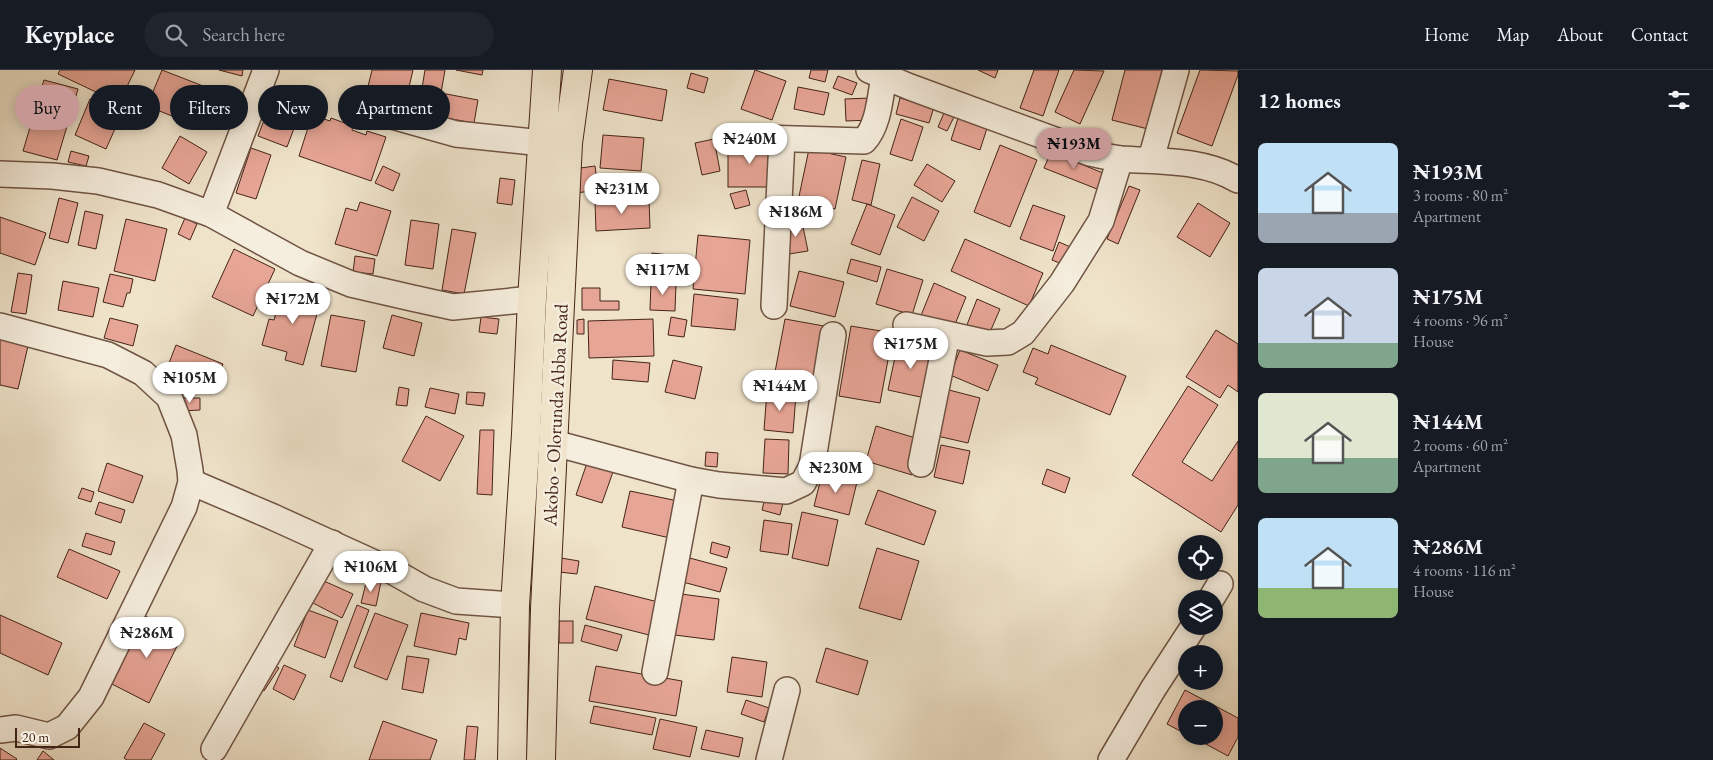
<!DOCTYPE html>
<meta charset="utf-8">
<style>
body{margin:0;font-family:"EB Garamond",serif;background:#20242c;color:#f1f3f6;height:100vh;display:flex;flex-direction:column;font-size:19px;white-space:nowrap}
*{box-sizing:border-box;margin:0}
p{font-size:16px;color:#9ea1a6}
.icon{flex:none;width:28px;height:28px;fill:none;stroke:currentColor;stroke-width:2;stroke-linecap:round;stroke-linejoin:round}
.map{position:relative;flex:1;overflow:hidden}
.details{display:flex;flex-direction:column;background:#171b24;width:475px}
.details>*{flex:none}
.top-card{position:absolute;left:15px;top:15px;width:475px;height:45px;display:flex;gap:10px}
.tools{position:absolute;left:1178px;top:465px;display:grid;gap:10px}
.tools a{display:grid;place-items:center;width:45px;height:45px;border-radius:50%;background:#171b24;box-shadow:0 2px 12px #0003;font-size:25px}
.scale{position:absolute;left:15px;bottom:12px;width:65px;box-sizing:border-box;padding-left:5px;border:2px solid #452418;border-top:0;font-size:14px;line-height:18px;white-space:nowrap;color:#452418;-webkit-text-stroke:4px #f5eddd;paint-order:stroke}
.price{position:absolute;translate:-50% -42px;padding:0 11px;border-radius:18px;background:#fff;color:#222;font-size:16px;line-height:32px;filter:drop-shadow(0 1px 2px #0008)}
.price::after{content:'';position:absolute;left:50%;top:30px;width:15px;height:11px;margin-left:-8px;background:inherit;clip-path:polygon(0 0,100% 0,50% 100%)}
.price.selected{background:#c59692;color:#111}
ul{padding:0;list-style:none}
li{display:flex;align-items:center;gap:15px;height:125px;padding:0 20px}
li span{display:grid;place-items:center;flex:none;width:140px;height:100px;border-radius:8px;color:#555}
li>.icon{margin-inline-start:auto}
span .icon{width:60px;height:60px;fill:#fffc;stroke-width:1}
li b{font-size:21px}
h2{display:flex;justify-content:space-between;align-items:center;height:60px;padding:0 20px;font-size:21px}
.tag{padding:0 18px;border-radius:22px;background:#171b24;box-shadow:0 2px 12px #0003;font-size:18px;line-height:45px}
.tag.selected{background:#c59692;color:#111}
header{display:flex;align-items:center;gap:30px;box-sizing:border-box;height:70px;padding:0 25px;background:#171b24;border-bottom:1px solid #363941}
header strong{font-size:24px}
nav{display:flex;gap:28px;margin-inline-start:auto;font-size:18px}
.search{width:350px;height:45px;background:#20242c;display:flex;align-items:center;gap:12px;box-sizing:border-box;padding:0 18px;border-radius:28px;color:#9ea1a6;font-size:19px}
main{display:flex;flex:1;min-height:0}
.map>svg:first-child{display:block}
.building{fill:#e7a596;stroke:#452418}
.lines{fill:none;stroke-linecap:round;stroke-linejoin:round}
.minor-casing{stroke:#705444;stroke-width:28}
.major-casing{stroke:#452418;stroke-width:30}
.minor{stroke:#f5eddd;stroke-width:25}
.major{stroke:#efe3ca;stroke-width:28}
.labels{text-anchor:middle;stroke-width:4.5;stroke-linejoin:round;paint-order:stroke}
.street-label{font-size:19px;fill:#452418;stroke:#f5eddd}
</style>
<header>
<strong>Keyplace</strong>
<div class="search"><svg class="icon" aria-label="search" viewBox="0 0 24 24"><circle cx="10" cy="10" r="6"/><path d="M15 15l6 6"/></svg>Search here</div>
<nav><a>Home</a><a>Map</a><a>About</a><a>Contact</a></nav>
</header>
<main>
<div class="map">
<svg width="1238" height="690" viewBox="0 0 1238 690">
<rect width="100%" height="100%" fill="#efe3ca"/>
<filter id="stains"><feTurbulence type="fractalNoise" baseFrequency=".004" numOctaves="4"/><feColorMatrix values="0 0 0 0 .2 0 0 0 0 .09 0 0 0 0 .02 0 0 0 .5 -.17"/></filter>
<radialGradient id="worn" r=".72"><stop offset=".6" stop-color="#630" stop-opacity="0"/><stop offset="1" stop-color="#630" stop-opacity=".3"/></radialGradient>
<g class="building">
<polygon points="60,0 135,0 119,33 58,4"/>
<polygon points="162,0 216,21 211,35 217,37 212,50 206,48 202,58 147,36"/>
<polygon points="219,0 243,0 242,6"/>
<polygon points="372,0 413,0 404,38 365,29"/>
<polygon points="425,0 445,0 441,23 478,30 474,53 418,43"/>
<polygon points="456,0 483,0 482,5"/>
<polygon points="755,0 786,11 772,50 741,39"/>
<polygon points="811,0 828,0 825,12 809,8"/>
<polygon points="978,0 998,0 995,8"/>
<polygon points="1034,0 1059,0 1043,46 1020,38"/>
<polygon points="1074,0 1104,1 1080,54 1055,42"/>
<polygon points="1125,0 1162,0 1148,59 1112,50"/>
<polygon points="1200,0 1238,1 1238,5 1212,76 1177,63"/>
<polygon points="691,3 708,8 704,23 687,18"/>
<polygon points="838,6 857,13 852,25 833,18"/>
<polygon points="609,9 667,20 662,51 603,40"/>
<polygon points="44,10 78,19 57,90 23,81"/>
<polygon points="798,17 829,23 824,45 794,39"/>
<polygon points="275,21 304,32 287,77 258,66"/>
<polygon points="870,28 871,50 846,51 845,29"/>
<polygon points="900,28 934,37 929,53 896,44"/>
<polygon points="90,29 122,43 106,79 75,65"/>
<polygon points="944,43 954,47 947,61 938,57"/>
<polygon points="312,45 330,51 331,48 353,56 352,60 366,65 367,61 386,67 371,111 299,86"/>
<polygon points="959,45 988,55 980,80 951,70"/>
<polygon points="901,49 923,57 912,91 890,84"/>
<polygon points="603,65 644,68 641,101 600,98"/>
<polygon points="180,66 207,82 189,114 162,98"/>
<polygon points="714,69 720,101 702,105 695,73"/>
<rect x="728" y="74" width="44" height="43"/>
<polygon points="1000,75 1037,90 1010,157 974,142"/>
<polygon points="251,78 271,85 256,129 236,123"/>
<polygon points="809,79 846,87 835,139 798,131"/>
<polygon points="71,81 89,86 86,96 68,92"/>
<polygon points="1051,82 1103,103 1097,119 1044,98"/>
<polygon points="862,90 880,94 871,135 852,130"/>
<polygon points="927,94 955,111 942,132 914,115"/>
<polygon points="383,96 400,104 393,121 375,113"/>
<polygon points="595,96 598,120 576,123 573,99"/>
<polygon points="500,108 515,110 512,135 497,133"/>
<polygon points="648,110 648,120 606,124 605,113"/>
<polygon points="1129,116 1140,120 1118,174 1107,169"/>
<polygon points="746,120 750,135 735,139 730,124"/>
<polygon points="912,127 939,141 924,171 897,157"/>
<polygon points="59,128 78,133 68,173 49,168"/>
<polygon points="649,130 650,158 596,161 595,132"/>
<polygon points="360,132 391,141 377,186 335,174 346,138 357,141"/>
<polygon points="1198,133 1230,153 1210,187 1177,167"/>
<polygon points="867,134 895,145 880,185 851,174"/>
<polygon points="1033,135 1065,146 1053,181 1020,169"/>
<polygon points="85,141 103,145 96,179 78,175"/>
<polygon points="0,147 46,163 35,195 0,183"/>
<polygon points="185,148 197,154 190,170 178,164"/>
<polygon points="126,149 167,159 155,211 114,201"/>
<polygon points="411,150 439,154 433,199 405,195"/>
<polygon points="802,152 808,181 789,184 783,156"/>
<polygon points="452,159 476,163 464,224 442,220"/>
<polygon points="698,165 750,170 745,224 693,219"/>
<polygon points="965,169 1043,203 1029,236 951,201"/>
<polygon points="1059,172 1075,179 1067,196 1052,190"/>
<polygon points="234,179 275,199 253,246 212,227"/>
<polygon points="652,183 677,186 674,208 649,205"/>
<polygon points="355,186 375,189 373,204 353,202"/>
<polygon points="851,189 881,197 877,212 847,203"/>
<polygon points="887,199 923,210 912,245 876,234"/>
<polygon points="799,201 844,212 835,247 790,236"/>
<polygon points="18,203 32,205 26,244 11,242"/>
<polygon points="110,204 133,209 130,223 127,223 123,237 103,232"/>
<polygon points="63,211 99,218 93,247 58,240"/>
<polygon points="651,212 676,213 675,241 650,240"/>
<polygon points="934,213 966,227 952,262 920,248"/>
<polygon points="283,218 321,229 303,295 285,290 287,282 262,275 269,249 274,250"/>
<polygon points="582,218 600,218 600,231 619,231 619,240 582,240"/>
<polygon points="694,224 738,229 735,260 691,256"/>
<polygon points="977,229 1000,239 987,269 965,260"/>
<polygon points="331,245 365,251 356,302 321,296"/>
<polygon points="392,245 422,253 414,286 383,278"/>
<polygon points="481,247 499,249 497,264 479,262"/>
<polygon points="671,247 687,250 684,267 668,265"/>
<polygon points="110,248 138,255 133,276 104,268"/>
<polygon points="584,249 584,264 577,264 577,250"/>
<polygon points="653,249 654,286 589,288 588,251"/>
<polygon points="785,249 824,256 814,309 775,302"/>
<polygon points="851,256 893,263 880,333 839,326"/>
<polygon points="1216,260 1238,274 1238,322 1228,315 1220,328 1186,307"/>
<polygon points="0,269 28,276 18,319 0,315"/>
<polygon points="898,273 935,281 925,328 888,320"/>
<polygon points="176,275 223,294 211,324 164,306"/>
<polygon points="1051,275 1126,306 1110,345 1035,314 1038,308 1023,302 1033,278 1048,284"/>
<polygon points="960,280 998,295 988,321 950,305"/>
<polygon points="613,290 650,293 648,312 612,309"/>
<polygon points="673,290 702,297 695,329 665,322"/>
<polygon points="1188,316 1218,335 1182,392 1212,411 1238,371 1238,435 1221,462 1132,405"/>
<polygon points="399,317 409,319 407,336 396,335"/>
<polygon points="430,318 459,324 455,344 425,337"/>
<polygon points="949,320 980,328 968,373 937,366"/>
<polygon points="767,321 796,324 793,363 764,360"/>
<polygon points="467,322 485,323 483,336 466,334"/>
<polygon points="181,328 200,328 200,340 181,341"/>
<polygon points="426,346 464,366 440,411 402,391"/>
<polygon points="876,356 922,370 912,405 866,391"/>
<polygon points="480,360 494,360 492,425 477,424"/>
<polygon points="765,369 789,370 788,404 763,403"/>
<polygon points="941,375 970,381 963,414 934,407"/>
<polygon points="706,382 718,383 717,397 705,396"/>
<polygon points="588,390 614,399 602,433 576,425"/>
<polygon points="107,393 143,406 133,433 98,421"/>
<polygon points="1047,399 1070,408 1065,423 1042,414"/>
<polygon points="822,404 857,412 849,445 814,436"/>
<polygon points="82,418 94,422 91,432 78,428"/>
<polygon points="878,420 936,441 924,475 865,454"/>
<polygon points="630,421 678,431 670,468 622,457"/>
<polygon points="765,428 783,433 780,445 762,440"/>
<polygon points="99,432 125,440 121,453 95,444"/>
<polygon points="802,442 838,450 828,496 792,488"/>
<polygon points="764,450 792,454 788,485 760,481"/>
<polygon points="86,463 115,472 111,485 82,476"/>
<polygon points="712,472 730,477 727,488 710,483"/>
<polygon points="877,478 919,491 901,550 859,538"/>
<polygon points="69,479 120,501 107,529 57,507"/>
<polygon points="686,487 727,498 720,522 679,511"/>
<polygon points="561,488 579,491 577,504 559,502"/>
<polygon points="367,509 381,512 376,536 361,533"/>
<polygon points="324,511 353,524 342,548 313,533"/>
<polygon points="595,516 662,533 653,566 586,549"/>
<polygon points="681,524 719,529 714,570 675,565"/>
<polygon points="357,535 369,540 342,612 330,607"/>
<polygon points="308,540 338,551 325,588 294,576"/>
<polygon points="375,543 408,555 387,610 354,597"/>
<polygon points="421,543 469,553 466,570 459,568 456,585 414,576"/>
<polygon points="0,545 62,573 48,605 0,583"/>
<polygon points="145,546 183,564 149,633 112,614"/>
<rect x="559" y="551" width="14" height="22"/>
<polygon points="585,555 622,565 617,581 581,571"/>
<polygon points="826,578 868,591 858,625 816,612"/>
<polygon points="407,586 429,589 423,623 402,619"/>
<polygon points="732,587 767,592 762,627 727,622"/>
<polygon points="274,595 279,598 264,621 260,618"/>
<polygon points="284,595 306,605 294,630 273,619"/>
<polygon points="596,596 682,611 676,646 589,631"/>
<polygon points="1185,620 1238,648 1238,667 1228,686 1191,666 1214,666 1214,639 1186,639 1186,664 1167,654"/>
<polygon points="746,630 769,638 764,652 741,644"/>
<polygon points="594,636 656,648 652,665 590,653"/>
<polygon points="660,649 697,657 690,687 653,679"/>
<polygon points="383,651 437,670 430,690 369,690"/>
<polygon points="144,653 165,664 151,690 127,690 124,688"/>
<polygon points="467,656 478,657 475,690 464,690"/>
<polygon points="706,660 743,668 739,687 701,679"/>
<polygon points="0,678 17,689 16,690 0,690"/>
<polygon points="43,681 54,690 37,690"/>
</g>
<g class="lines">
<defs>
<g id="minor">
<path d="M869,0L910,17L1090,83C1100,85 1111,88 1121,89C1160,92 1203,89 1238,110"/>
<polyline points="385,44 456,64 542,73"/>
<path d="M731,67L864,71C879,55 880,27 884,6"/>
<polyline points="1151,89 1176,0"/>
<polyline points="0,104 52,106 98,111 158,125 211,144 300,193 351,214 412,228 453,237 532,229"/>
<polyline points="211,144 266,0"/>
<polyline points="774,236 782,69"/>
<polyline points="906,255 987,273 1008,272 1023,263 1062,213 1101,151 1120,89"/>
<polyline points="0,256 108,285 143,303 169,327 184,365 190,400 191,412 184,437 91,627 67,657 49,666 16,658 0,660"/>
<polyline points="554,373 691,410 719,415 786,421 803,413 812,396 833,265"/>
<polyline points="921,394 947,265"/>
<polyline points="191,412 273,447 394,502 424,519 456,531 515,535"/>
<polyline points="1211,529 1220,514"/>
<polyline points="655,602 691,410"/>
<polyline points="214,679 332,473"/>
<polyline points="769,690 787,620"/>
<polyline points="1111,690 1153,619 1194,556"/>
</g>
<g id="major">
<polyline points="512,690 515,535 526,364 532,229 547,0"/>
<polyline points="541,690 545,539 568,73 578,0"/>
</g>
</defs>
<use href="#minor" class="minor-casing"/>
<use href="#major" class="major-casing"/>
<use href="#minor" class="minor"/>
<use href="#major" class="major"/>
</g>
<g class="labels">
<g class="street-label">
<text transform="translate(555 345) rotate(-87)" y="7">Akobo - Olorunda Abba Road</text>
</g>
</g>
<rect width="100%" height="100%" filter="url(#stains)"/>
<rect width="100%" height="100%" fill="url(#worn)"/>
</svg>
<div class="tools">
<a><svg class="icon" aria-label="locate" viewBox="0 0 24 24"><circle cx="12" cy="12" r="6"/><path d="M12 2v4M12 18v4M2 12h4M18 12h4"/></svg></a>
<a><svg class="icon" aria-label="layers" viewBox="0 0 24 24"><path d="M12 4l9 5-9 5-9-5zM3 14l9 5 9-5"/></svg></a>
<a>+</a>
<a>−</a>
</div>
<div class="scale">20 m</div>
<b class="price" style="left:750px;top:95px">₦240M</b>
<b class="price selected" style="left:1074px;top:100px">₦193M</b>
<b class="price" style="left:622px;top:145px">₦231M</b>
<b class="price" style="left:796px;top:168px">₦186M</b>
<b class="price" style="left:663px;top:226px">₦117M</b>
<b class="price" style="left:293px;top:255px">₦172M</b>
<b class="price" style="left:911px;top:300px">₦175M</b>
<b class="price" style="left:190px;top:334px">₦105M</b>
<b class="price" style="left:780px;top:342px">₦144M</b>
<b class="price" style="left:836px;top:424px">₦230M</b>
<b class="price" style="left:371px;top:523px">₦106M</b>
<b class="price" style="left:147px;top:589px">₦286M</b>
<div class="top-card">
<a class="tag selected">Buy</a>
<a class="tag">Rent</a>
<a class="tag">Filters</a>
<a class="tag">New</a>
<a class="tag">Apartment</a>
</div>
</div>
<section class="details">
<h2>12 homes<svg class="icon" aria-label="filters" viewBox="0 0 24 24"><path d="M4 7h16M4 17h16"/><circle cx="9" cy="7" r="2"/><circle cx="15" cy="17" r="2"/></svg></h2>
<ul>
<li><span style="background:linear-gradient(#bfe0f5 70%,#9aa5b1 0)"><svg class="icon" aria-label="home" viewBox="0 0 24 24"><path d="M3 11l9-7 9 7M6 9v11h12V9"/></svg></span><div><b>₦193M</b><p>3 rooms · 80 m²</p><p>Apartment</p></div></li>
<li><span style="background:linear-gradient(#c9d6e8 75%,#7fa58c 0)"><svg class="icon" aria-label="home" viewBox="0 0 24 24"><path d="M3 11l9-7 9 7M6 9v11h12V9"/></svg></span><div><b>₦175M</b><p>4 rooms · 96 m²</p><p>House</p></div></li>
<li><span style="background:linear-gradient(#dfe7d0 65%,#7fa58c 0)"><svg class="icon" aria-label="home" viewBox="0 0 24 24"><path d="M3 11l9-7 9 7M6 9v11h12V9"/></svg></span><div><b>₦144M</b><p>2 rooms · 60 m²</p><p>Apartment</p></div></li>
<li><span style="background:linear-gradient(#bfe0f5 70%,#8fb573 0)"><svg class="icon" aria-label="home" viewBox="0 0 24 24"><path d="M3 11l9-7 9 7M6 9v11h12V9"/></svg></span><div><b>₦286M</b><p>4 rooms · 116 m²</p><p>House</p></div></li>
</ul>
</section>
</main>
